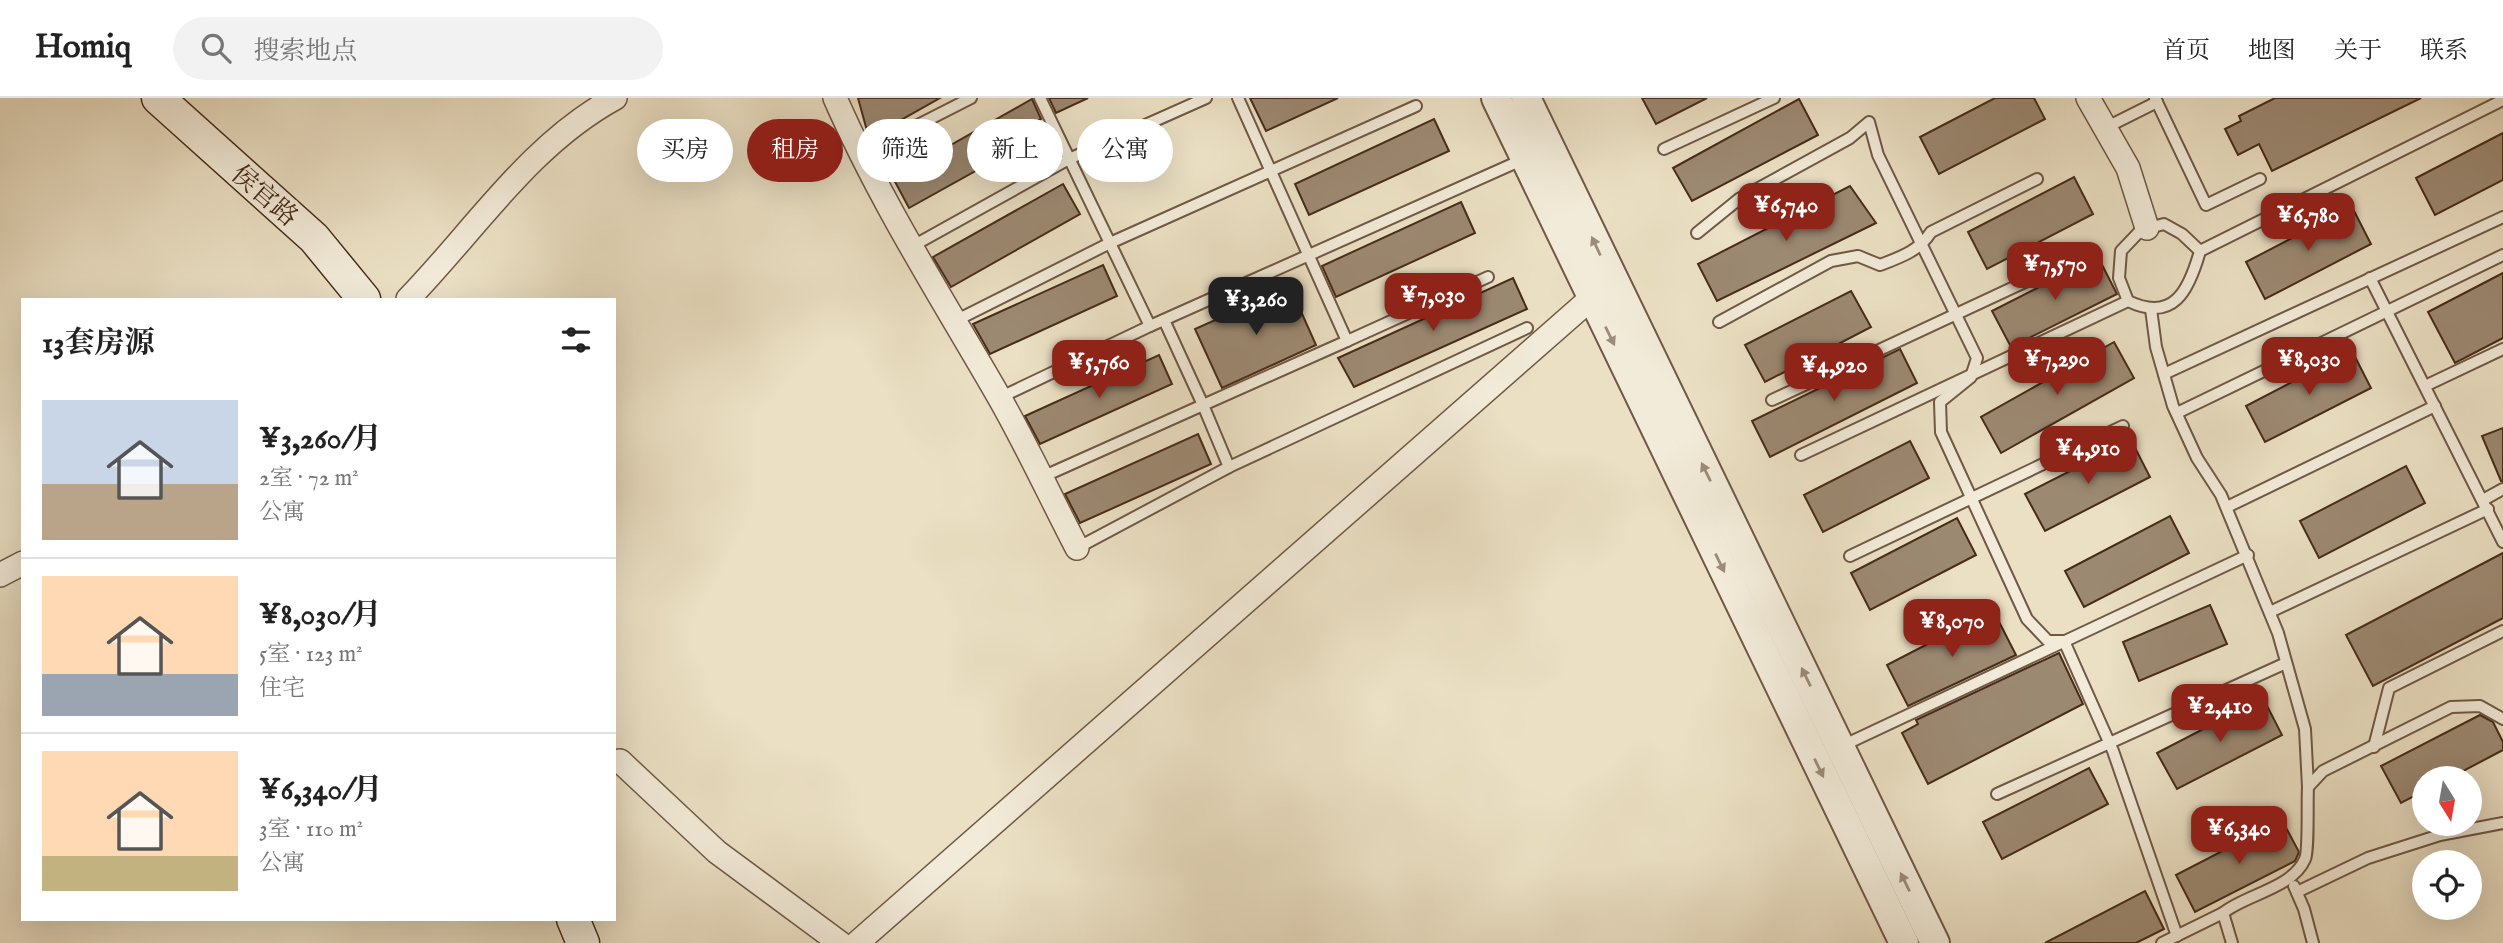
<!DOCTYPE html>
<html lang="zh">
<meta charset="utf-8">
<style>
body{margin:0;font-family:"IM FELL English","Noto Serif SC",serif;background:#f2f2f2;color:#222;height:100vh;display:flex;flex-direction:column;font-size:26px;white-space:nowrap}
*{box-sizing:border-box;margin:0}
p{font-size:23px;color:#767676}
.icon{flex:none;width:38px;height:38px;fill:none;stroke:currentColor;stroke-width:2;stroke-linecap:round;stroke-linejoin:round}
.map{position:relative;flex:1;overflow:hidden}
.panel{position:absolute;left:21px;top:200px;width:595px;height:623px;display:flex;flex-direction:column;background:#fff;border-radius:0px;box-shadow:0 7px 28px #0002}
.panel>*{flex:none}
.guide{position:absolute;left:637px;top:21px;width:665px;height:63px;display:flex;gap:14px}
.needle{width:46px;rotate:169deg}
.fabs{position:absolute;left:2412px;top:668px;display:grid;gap:14px}
.fabs a{display:grid;place-items:center;width:70px;height:70px;border-radius:50%;background:#fff;box-shadow:0 7px 28px #0002;font-size:35px}
.price{position:absolute;translate:-50% -60px;padding:0 16px;border-radius:14px;background:#8f2418;color:#fff;font-size:23px;line-height:46px;filter:drop-shadow(0 2px 4px #0008)}
.price::after{content:'';position:absolute;left:50%;top:42px;width:21px;height:16px;margin-left:-10px;background:inherit;clip-path:polygon(0 0,100% 0,50% 100%)}
.price.on{background:#222;color:#fff}
ul{padding:0;list-style:none}
li{display:flex;align-items:center;gap:21px;height:175px;padding:0 21px}
li+li{border-top:2px solid #e0e0e0}
li span{display:grid;place-items:center;flex:none;width:196px;height:140px;border-radius:0px;color:#555}
li>.icon{margin-inline-start:auto}
span .icon{width:84px;height:84px;fill:#fffc;stroke-width:1}
li b{font-size:30px}
h2{display:flex;justify-content:space-between;align-items:center;height:84px;padding:0 21px;font-size:30px}
.chip{padding:0 24px;border-radius:32px;background:#fff;box-shadow:0 7px 28px #0002;font-size:24px;line-height:63px}
.chip.on{background:#8f2418;color:#fff}
header{display:flex;align-items:center;gap:42px;box-sizing:border-box;height:98px;padding:0 35px;background:#fff;border-bottom:2px solid #e0e0e0}
header strong{font-size:33px}
nav{display:flex;gap:38px;margin-inline-start:auto;font-size:24px}
.search{width:490px;height:63px;background:#f2f2f2;display:flex;align-items:center;gap:18px;box-sizing:border-box;padding:0 24px;border-radius:38px;color:#767676;font-size:26px}
.map>svg:first-child{display:block}
.building{fill:#9c8972;stroke:#472b19;stroke-width:2}
.lines{fill:none;stroke-linecap:round;stroke-linejoin:round}
.service-casing{stroke:#705844;stroke-width:14}
.minor-casing{stroke:#705844;stroke-width:26}
.tertiary-casing{stroke:#705844;stroke-width:32}
.secondary-casing{stroke:#472b19;stroke-width:35}
.service{stroke:#f2ebd9;stroke-width:10}
.minor{stroke:#f2ebd9;stroke-width:23}
.tertiary{stroke:#f2ebd9;stroke-width:28}
.secondary{stroke:#f2ebd9;stroke-width:32}
.oneway{fill:#9c8b79}
.labels{text-anchor:middle;stroke-width:7;stroke-linejoin:round;paint-order:stroke}
.street-label{font-size:26px;fill:#472b19;stroke:#f2ebd9}
</style>
<header>
<strong>Homiq</strong>
<div class="search"><svg class="icon" aria-label="search" viewBox="0 0 24 24"><circle cx="10" cy="10" r="6"/><path d="M15 15l6 6"/></svg>搜索地点</div>
<nav><a>首页</a><a>地图</a><a>关于</a><a>联系</a></nav>
</header>
<div class="map">
<svg width="2503" height="845" viewBox="0 0 2503 845">
<rect width="100%" height="100%" fill="#ebe0c4"/>
<filter id="stains"><feTurbulence type="fractalNoise" baseFrequency=".00286" numOctaves="4"/><feColorMatrix values="0 0 0 0 .2 0 0 0 0 .09 0 0 0 0 .02 0 0 0 .5 -.17"/></filter>
<radialGradient id="worn" r=".72"><stop offset=".6" stop-color="#630" stop-opacity="0"/><stop offset="1" stop-color="#630" stop-opacity=".3"/></radialGradient>
<g class="building">
<polygon points="858,0 940,0 869,40"/>
<polygon points="1049,0 1088,0 1056,15"/>
<polygon points="1250,0 1338,0 1266,33"/>
<polygon points="1642,0 1707,0 1656,26"/>
<polygon points="1995,0 2034,0 2045,21 1939,76 1920,39"/>
<polygon points="2275,0 2421,0 2272,73 2259,46 2238,57 2225,31 2241,23 2239,18"/>
<polygon points="1032,1 1041,21 1037,23 1044,35 909,110 893,80"/>
<polygon points="1799,1 1818,37 1692,103 1673,70"/>
<polygon points="1434,21 1449,53 1309,117 1295,86"/>
<polygon points="2503,35 2503,82 2435,117 2416,80"/>
<polygon points="2074,79 2093,116 1987,171 1968,134"/>
<polygon points="1063,86 1080,116 951,189 933,159"/>
<polygon points="1850,88 1876,125 1717,203 1698,166"/>
<polygon points="1461,104 1475,135 1336,199 1322,168"/>
<polygon points="2352,109 2371,146 2265,201 2246,164"/>
<polygon points="2098,159 2117,196 2011,249 1992,213"/>
<polygon points="1103,167 1117,198 990,256 973,226"/>
<polygon points="2503,175 2503,240 2455,265 2428,214"/>
<polygon points="1513,180 1527,211 1354,289 1338,260"/>
<polygon points="1290,189 1316,247 1222,290 1195,231"/>
<polygon points="1851,193 1871,229 1765,284 1745,247"/>
<polygon points="2114,244 2134,280 2001,355 1981,319"/>
<polygon points="1900,251 1917,285 1770,359 1752,323"/>
<polygon points="2352,253 2371,290 2265,344 2246,308"/>
<polygon points="1159,257 1172,286 1040,346 1025,318"/>
<polygon points="2503,330 2503,383 2501,383 2482,338"/>
<polygon points="1198,336 1211,366 1080,425 1065,396"/>
<polygon points="2131,342 2150,379 2045,433 2025,396"/>
<polygon points="1910,343 1929,380 1823,434 1804,397"/>
<polygon points="2406,368 2425,405 2319,460 2300,423"/>
<polygon points="2170,418 2189,455 2084,509 2065,473"/>
<polygon points="1957,420 1976,457 1870,512 1851,475"/>
<polygon points="2503,455 2503,520 2373,588 2346,537"/>
<polygon points="2210,507 2227,546 2139,583 2123,544"/>
<polygon points="1993,512 2016,557 1908,608 1887,567"/>
<polygon points="2059,555 2083,606 1928,686 1902,635 1918,626 1916,622"/>
<polygon points="2263,600 2282,637 2177,691 2157,655"/>
<polygon points="2480,617 2493,624 2503,644 2503,652 2448,681 2424,681 2424,693 2401,705 2381,668"/>
<polygon points="2089,670 2108,706 2002,761 1983,724"/>
<polygon points="2282,722 2299,754 2295,763 2195,814 2176,777"/>
<polygon points="2145,793 2164,831 2136,845 2045,845"/>
</g>
<g class="lines">
<defs>
<g id="service">
<polyline points="1040,0 1150,228 1524,61"/>
<polyline points="2155,0 2206,107 2260,81"/>
<polyline points="2105,30 2157,4"/>
<polyline points="1664,51 1774,0"/>
<polyline points="861,56 971,0"/>
<polyline points="1697,135 1739,101 1850,40 1869,24 1878,57 1977,260 1971,279 1940,304 1941,334 2027,521 2048,543 2064,543 2113,653 2177,838"/>
<polyline points="911,149 1069,61 1206,0"/>
<path d="M2200,153L2182,136L2164,126L2141,132L2121,153L2119,180L2128,203C2174,225 2189,192 2200,153L2503,2"/>
<polyline points="2370,180 2503,444"/>
<polyline points="2151,211 2156,249 2173,308 2197,360 2221,397 2278,535 2305,631 2308,689"/>
<polyline points="1164,222 1203,307 1347,243 1238,0"/>
<polyline points="955,223 1110,145 1416,8"/>
<path d="M1719,224L1831,163L1858,158L1880,167C1901,159 1919,153 1931,134L2037,81"/>
<polyline points="1347,243 1488,179"/>
<polyline points="2164,276 2503,119"/>
<polyline points="2425,288 2503,251"/>
<polyline points="999,300 1150,228"/>
<polyline points="1772,302 2074,161"/>
<polyline points="2177,315 2503,157"/>
<polyline points="1801,357 2128,203"/>
<polyline points="1229,369 1527,230"/>
<polyline points="1040,380 1203,307 1229,369 1077,450"/>
<polyline points="2483,402 2503,391"/>
<polyline points="2227,409 2435,308"/>
<polyline points="1850,458 2123,328"/>
<polyline points="2270,514 2488,411"/>
<polyline points="1842,648 2248,457"/>
<polyline points="2374,649 2389,590 2503,533"/>
<polyline points="1997,696 2286,565"/>
<polyline points="2294,788 2304,811 2313,845"/>
<polyline points="2297,794 2368,760 2440,737 2503,725"/>
<polyline points="2162,845 2223,815"/>
<path d="M2232,845L2223,815C2246,796 2292,791 2305,761C2309,753 2307,703 2308,689L2323,673L2451,609L2480,608L2503,621"/>
</g>
<g id="minor">
<path d="M835,0C881,105 942,200 999,299C1027,348 1051,400 1077,450"/>
<polyline points="2088,0 2128,70 2147,130"/>
<path d="M408,201C475,132 529,47 615,0"/>
<polyline points="0,477 23,465"/>
<polyline points="620,663 717,754 840,845"/>
<polyline points="857,845 1604,189"/>
</g>
<g id="tertiary">
<polyline points="1496,0 1904,845"/>
<polyline points="1526,0 1935,845"/>
</g>
<g id="secondary">
<polyline points="158,0 314,140 364,201"/>
<polyline points="573,821 583,845"/>
</g>
</defs>
<use href="#service" class="service-casing"/>
<use href="#minor" class="minor-casing"/>
<use href="#tertiary" class="tertiary-casing"/>
<use href="#secondary" class="secondary-casing"/>
<use href="#service" class="service"/>
<use href="#minor" class="minor"/>
<use href="#tertiary" class="tertiary"/>
<use href="#secondary" class="secondary"/>
</g>
<defs><path id="oneway-solid" d="M-6-.8H1V-3.2L6.5 0L1 3.2V.8H-6Z" transform="scale(1.75)"/></defs>
<g class="oneway">
<use href="#oneway-solid" transform="translate(1596 148) rotate(-115)"/>
<use href="#oneway-solid" transform="translate(1610 238) rotate(64)"/>
<use href="#oneway-solid" transform="translate(1706 374) rotate(-116)"/>
<use href="#oneway-solid" transform="translate(1720 465) rotate(64)"/>
<use href="#oneway-solid" transform="translate(1806 579) rotate(-116)"/>
<use href="#oneway-solid" transform="translate(1819 670) rotate(64)"/>
<use href="#oneway-solid" transform="translate(1905 784) rotate(-116)"/>
</g>
<g class="labels">
<g class="street-label">
<text transform="translate(265 97) rotate(41)" y="9">侯官路</text>
</g>
</g>
<rect width="100%" height="100%" filter="url(#stains)"/>
<rect width="100%" height="100%" fill="url(#worn)"/>
</svg>
<div class="fabs">
<a><svg class="needle" viewBox="-14 -14 28 28"><path d="M0-13l5 13h-10z" fill="#e53935"/><path d="M0 13l5-13h-10z" fill="#767676"/></svg></a>
<a><svg class="icon" aria-label="locate" viewBox="0 0 24 24"><circle cx="12" cy="12" r="6"/><path d="M12 2v4M12 18v4M2 12h4M18 12h4"/></svg></a>
</div>
<b class="price" style="left:1786px;top:145px">¥6,740</b>
<b class="price" style="left:2308px;top:155px">¥6,780</b>
<b class="price" style="left:2055px;top:204px">¥7,570</b>
<b class="price" style="left:1433px;top:235px">¥7,030</b>
<b class="price on" style="left:1256px;top:239px">¥3,260</b>
<b class="price" style="left:2057px;top:299px">¥7,290</b>
<b class="price" style="left:2309px;top:299px">¥8,030</b>
<b class="price" style="left:1099px;top:302px">¥5,760</b>
<b class="price" style="left:1834px;top:305px">¥4,920</b>
<b class="price" style="left:2088px;top:388px">¥4,910</b>
<b class="price" style="left:1952px;top:561px">¥8,070</b>
<b class="price" style="left:2220px;top:646px">¥2,410</b>
<b class="price" style="left:2239px;top:768px">¥6,340</b>
<div class="guide">
<a class="chip">买房</a>
<a class="chip on">租房</a>
<a class="chip">筛选</a>
<a class="chip">新上</a>
<a class="chip">公寓</a>
</div>
<section class="panel">
<h2>13套房源<svg class="icon" aria-label="filters" viewBox="0 0 24 24"><path d="M4 7h16M4 17h16"/><circle cx="9" cy="7" r="2"/><circle cx="15" cy="17" r="2"/></svg></h2>
<ul>
<li><span style="background:linear-gradient(#c9d6e8 60%,#b9a48a 0)"><svg class="icon" aria-label="home" viewBox="0 0 24 24"><path d="M3 11l9-7 9 7M6 9v11h12V9"/></svg></span><div><b>¥3,260/月</b><p>2室 · 72 m²</p><p>公寓</p></div></li>
<li><span style="background:linear-gradient(#ffd9b3 70%,#9aa5b1 0)"><svg class="icon" aria-label="home" viewBox="0 0 24 24"><path d="M3 11l9-7 9 7M6 9v11h12V9"/></svg></span><div><b>¥8,030/月</b><p>5室 · 123 m²</p><p>住宅</p></div></li>
<li><span style="background:linear-gradient(#ffd9b3 75%,#c2b280 0)"><svg class="icon" aria-label="home" viewBox="0 0 24 24"><path d="M3 11l9-7 9 7M6 9v11h12V9"/></svg></span><div><b>¥6,340/月</b><p>3室 · 110 m²</p><p>公寓</p></div></li>
</ul>
</section>
</div>
